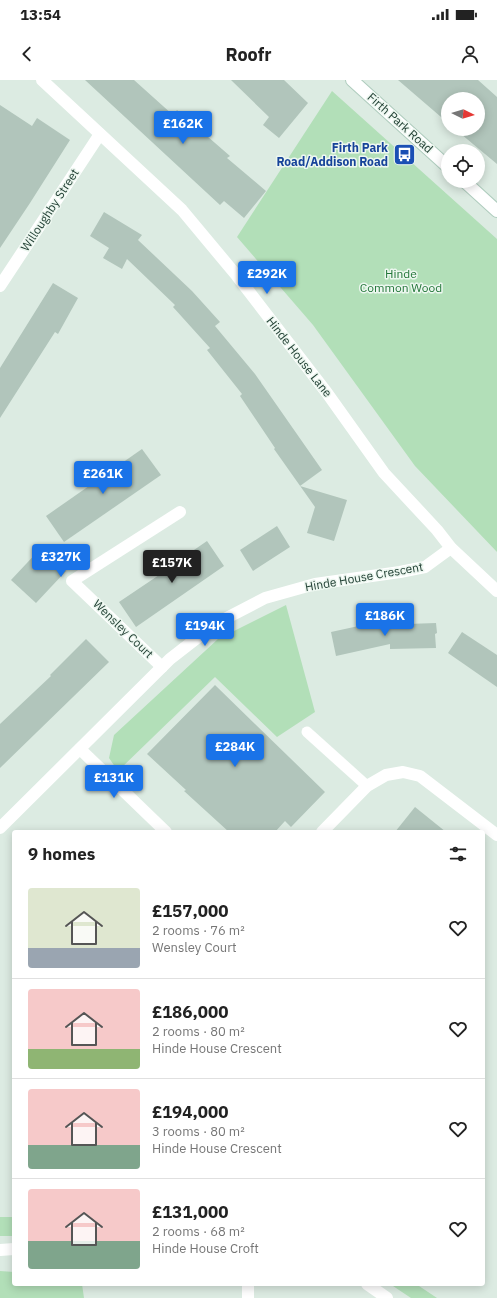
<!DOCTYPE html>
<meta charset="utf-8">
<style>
body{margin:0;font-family:"IBM Plex Sans",sans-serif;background:#f2f2f2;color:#222;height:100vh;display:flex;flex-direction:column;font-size:15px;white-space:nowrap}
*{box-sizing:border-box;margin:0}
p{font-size:13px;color:#767676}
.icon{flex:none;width:22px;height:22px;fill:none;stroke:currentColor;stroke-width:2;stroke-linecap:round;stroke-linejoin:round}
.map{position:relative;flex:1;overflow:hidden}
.details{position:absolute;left:12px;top:750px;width:473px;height:456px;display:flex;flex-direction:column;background:#fff;border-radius:4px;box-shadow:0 2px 10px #0003}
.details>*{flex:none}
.needle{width:26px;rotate:95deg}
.fabs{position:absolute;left:441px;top:12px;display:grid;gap:8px}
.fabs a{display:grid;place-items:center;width:44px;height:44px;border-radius:50%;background:#fff;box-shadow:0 2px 10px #0003;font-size:20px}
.price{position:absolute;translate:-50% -34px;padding:0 9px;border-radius:4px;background:#1a73e8;color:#fff;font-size:13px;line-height:26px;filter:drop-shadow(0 1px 2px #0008)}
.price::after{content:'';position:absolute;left:50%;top:24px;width:12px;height:9px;margin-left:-6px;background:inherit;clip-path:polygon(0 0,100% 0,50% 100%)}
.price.current{background:#222;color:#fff}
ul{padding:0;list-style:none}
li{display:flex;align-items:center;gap:12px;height:100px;padding:0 16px}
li+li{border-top:1px solid #e0e0e0}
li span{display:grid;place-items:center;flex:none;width:112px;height:80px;border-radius:4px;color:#555}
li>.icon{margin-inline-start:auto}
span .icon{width:48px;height:48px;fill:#fffc;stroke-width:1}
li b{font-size:17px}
h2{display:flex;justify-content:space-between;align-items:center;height:48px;padding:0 16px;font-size:17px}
.status{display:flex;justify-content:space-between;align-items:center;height:28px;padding:0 20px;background:#fff;direction:ltr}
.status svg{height:11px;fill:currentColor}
header{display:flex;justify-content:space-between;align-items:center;height:52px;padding:0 16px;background:#fff;font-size:18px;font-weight:700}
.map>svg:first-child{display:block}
.green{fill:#b2dfb8}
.building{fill:#b1c5bb}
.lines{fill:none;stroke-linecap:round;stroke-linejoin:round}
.secondary-casing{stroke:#aeccbd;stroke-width:14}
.service{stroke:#fff;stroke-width:11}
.minor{stroke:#fff;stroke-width:12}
.secondary{stroke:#fff;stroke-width:12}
.labels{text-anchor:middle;stroke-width:3;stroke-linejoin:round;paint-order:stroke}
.street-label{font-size:12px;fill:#1c3b2f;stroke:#edf7f0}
.transit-label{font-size:12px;font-weight:bold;fill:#164399;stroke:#edf7f0;text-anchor:end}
.park-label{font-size:12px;fill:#227638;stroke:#edf7f0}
</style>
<div class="status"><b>13:54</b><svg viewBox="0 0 49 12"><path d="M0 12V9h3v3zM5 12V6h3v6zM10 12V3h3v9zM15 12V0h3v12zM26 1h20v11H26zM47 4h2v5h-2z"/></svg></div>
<header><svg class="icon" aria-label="back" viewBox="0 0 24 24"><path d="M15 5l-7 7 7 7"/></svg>Roofr<svg class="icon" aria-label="person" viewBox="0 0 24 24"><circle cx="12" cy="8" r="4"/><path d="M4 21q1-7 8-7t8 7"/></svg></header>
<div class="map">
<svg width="497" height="1218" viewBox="0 0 497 1218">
<rect width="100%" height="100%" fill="#dcebe2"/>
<g class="green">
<polygon points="332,11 497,159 497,472 415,386 313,245 237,157"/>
<polygon points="286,525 315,632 277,657 215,597 118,691 109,678 114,655 218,559"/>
<rect x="0" y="1137" width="14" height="19"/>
<polygon points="0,1191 14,1192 14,1204 82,1204 84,1218 0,1218"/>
<polygon points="390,1204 416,1204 437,1218 411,1218"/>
</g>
<g class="building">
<polygon points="85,0 134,0 173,35 177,30 230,76 227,78 266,111 244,138 224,121 220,125"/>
<polygon points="231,0 284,0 308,23 279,58 263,45 269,37"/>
<polygon points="398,0 478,0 497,17 497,84 455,49 478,49 478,19 448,19 448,43"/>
<polygon points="0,25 32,46 37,38 70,60 30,123 0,168"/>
<polygon points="104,132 142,155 138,160 192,211 220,242 215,246 255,294 322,390 300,406 347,420 334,461 307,453 315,427 274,369 275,368 240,316 242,314 207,270 210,268 173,227 175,225 127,179 122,189 103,178 109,168 90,156"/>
<polygon points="53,203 78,218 58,254 55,252 0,338 0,288"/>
<polygon points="142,369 161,395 64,462 46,436"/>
<polygon points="277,446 290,467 253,491 240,470"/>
<polygon points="207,461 224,486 136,547 119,522 165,491 165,490"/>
<polygon points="41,468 66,491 36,523 11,500"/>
<polygon points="377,542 378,545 436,543 437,553 435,554 436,568 390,569 390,564 336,576 331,552"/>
<polygon points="462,552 497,575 497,607 448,573"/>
<polygon points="86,559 109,582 0,688 0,644 51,596 50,595"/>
<polygon points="215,605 325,712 291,747 285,741 275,752 229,752 184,711 186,710 147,674"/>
<polygon points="415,727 446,752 395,752"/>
</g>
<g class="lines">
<defs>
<g id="secondary">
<polyline points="352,0 448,87"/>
<polyline points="464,101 497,131"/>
</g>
</defs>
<use href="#secondary" class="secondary-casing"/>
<polyline class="service" points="307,652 367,706"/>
<g class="minor">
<polyline points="42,0 182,130 237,196 327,313 384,393 437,450 451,468 497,511"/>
<polyline points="0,206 100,54"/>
<polyline points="162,587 72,501 180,432"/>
<polyline points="80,669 166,752"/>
<polyline points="0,748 170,579 215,544 265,518 315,504 400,492 425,487 451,468"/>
<polyline points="322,752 367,706 386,695 403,692 420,696 497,755"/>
<polyline points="0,1170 14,1169"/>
<polyline points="248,1204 248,1218"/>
<polyline points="367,1204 387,1218"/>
</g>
<use href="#secondary" class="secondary"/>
</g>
<defs>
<symbol id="bus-square" viewBox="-11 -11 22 22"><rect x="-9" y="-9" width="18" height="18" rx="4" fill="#1a4fb4" stroke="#edf7f0"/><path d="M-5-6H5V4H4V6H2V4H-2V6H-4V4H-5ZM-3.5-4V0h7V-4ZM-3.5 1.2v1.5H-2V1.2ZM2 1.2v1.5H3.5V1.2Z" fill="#fff"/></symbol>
</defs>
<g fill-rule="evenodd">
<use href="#bus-square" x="392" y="62" width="25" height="25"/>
</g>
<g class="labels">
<g class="street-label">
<text transform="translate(400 43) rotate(42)" y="4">Firth Park Road</text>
<text transform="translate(50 130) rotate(-57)" y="4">Willoughby Street</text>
<text transform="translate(299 277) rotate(52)" y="4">Hinde House Lane</text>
<text transform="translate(364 497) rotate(-10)" y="4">Hinde House Crescent</text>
<text transform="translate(123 549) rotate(44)" y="4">Wensley Court</text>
</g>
<g class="transit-label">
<text x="388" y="72">Firth Park<tspan x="388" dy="14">Road/Addison Road</tspan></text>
</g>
<g class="park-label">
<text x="401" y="198">Hinde<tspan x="401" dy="14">Common Wood</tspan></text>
</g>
</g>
</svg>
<div class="fabs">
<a><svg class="needle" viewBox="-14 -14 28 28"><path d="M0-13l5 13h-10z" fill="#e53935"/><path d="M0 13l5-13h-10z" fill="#767676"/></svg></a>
<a><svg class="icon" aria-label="locate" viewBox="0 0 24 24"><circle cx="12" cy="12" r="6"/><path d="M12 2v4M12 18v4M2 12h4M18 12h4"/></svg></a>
</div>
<b class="price" style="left:183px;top:65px">£162K</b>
<b class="price" style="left:267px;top:215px">£292K</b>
<b class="price" style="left:103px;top:415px">£261K</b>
<b class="price" style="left:61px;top:498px">£327K</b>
<b class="price current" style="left:172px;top:504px">£157K</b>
<b class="price" style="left:385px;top:557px">£186K</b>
<b class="price" style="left:205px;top:567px">£194K</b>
<b class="price" style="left:235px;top:688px">£284K</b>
<b class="price" style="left:114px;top:719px">£131K</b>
<section class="details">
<h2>9 homes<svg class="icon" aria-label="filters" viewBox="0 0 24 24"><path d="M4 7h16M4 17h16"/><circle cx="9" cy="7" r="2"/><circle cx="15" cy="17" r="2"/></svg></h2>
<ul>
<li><span style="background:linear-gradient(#dfe7d0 75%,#9aa5b1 0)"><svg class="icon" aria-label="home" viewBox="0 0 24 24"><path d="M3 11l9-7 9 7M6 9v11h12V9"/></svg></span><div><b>£157,000</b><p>2 rooms · 76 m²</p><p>Wensley Court</p></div><svg class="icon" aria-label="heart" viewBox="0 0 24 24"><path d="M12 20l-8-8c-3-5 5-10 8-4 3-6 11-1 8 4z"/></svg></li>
<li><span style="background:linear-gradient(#f6c9c9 75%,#8fb573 0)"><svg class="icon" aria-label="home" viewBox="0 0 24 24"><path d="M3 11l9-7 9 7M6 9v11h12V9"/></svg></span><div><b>£186,000</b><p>2 rooms · 80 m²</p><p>Hinde House Crescent</p></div><svg class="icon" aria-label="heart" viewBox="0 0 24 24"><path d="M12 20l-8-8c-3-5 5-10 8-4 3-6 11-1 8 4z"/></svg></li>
<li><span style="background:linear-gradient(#f6c9c9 70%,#7fa58c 0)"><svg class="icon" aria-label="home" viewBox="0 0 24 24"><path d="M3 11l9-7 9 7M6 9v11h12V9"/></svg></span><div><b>£194,000</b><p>3 rooms · 80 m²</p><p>Hinde House Crescent</p></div><svg class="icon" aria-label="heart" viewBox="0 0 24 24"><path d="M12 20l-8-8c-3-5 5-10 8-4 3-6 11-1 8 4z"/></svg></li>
<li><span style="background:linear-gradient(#f6c9c9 65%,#7fa58c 0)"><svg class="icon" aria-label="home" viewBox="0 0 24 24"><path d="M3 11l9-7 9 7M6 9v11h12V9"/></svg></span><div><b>£131,000</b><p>2 rooms · 68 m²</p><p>Hinde House Croft</p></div><svg class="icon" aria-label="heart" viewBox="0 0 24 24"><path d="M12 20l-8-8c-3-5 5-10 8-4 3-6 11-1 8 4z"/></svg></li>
</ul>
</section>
</div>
